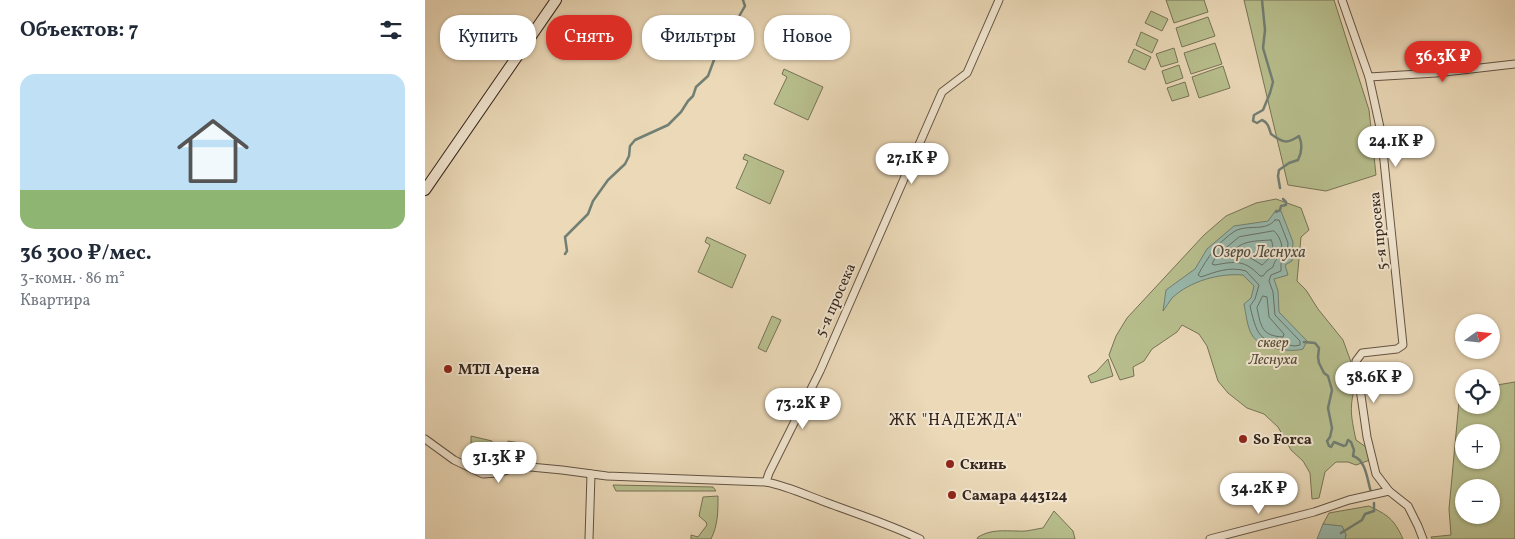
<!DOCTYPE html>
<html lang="ru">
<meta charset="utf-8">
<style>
body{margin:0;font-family:Vollkorn,serif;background:#f6f6f7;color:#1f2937;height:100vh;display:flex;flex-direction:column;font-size:19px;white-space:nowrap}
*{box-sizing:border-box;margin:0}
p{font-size:16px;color:#747a83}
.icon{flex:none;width:28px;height:28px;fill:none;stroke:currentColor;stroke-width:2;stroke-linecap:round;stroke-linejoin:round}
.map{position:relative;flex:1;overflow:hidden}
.details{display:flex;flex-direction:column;background:#fff;width:425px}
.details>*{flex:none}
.hud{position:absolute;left:15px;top:15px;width:475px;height:45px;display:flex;gap:10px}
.needle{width:32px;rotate:75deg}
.fabs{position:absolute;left:1030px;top:314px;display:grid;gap:10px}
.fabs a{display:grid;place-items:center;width:45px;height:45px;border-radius:50%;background:#fff;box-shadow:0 1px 4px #0004;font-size:25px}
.price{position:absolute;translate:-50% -42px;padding:0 11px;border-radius:18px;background:#fff;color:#222;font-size:16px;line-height:32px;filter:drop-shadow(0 1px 2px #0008)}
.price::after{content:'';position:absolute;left:50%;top:30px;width:15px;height:11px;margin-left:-8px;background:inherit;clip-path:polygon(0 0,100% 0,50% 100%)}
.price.selected{background:#d93025;color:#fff}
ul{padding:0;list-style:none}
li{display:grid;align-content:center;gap:10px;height:265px;padding:0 20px}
li span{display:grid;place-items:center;height:155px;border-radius:15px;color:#555}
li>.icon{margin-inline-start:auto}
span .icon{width:90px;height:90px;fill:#fffc;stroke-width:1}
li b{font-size:21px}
h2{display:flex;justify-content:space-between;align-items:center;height:60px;padding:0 20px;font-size:21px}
.pill{padding:0 18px;border-radius:20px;background:#fff;box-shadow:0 1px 4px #0004;font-size:18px;line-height:45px}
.pill.selected{background:#d93025;color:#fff}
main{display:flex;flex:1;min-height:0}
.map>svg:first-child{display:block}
.green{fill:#b8bf8e;stroke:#777356;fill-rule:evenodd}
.water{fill:#98baae;stroke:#717f74}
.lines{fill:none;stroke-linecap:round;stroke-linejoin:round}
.shore{stroke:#677066;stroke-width:1}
.stream{stroke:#717f74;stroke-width:2.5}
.street-casing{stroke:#635444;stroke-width:9}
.secondary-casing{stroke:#36271e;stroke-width:12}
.street{stroke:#f2e6d1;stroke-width:7}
.secondary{stroke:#f2e6d1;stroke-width:10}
.poi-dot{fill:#8f2418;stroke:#f2e6d1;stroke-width:2}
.labels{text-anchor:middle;stroke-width:4;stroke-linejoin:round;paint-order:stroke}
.street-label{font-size:15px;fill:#36271e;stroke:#f2e6d1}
.park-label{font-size:15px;font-style:italic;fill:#564d3a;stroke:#f2e6d1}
.poi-label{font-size:15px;font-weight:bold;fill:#36271e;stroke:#f2e6d1;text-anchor:start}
.water-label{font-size:16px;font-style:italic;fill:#4e4c42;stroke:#f2e6d1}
.neighbourhood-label{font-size:16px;letter-spacing:1px;fill:#36271e;stroke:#f2e6d1}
</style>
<main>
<section class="details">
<h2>Объектов: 7<svg class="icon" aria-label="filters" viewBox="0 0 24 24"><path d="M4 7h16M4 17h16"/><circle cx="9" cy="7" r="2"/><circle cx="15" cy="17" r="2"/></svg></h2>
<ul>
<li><span style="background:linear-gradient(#bfe0f5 75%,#8fb573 0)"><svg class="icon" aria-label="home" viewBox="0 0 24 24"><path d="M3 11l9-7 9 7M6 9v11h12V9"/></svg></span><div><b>36 300 ₽/мес.</b><p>3-комн. · 86 m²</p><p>Квартира</p></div></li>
</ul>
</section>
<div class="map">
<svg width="1090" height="539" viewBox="0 0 1090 539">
<rect width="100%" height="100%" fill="#ebd9b8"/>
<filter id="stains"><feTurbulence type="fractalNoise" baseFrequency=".004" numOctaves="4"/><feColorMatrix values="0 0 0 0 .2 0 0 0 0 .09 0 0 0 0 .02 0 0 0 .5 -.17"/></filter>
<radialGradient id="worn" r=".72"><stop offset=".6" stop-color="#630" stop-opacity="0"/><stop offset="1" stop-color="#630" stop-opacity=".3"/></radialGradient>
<g class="green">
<polygon points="741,0 779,0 783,12 749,23"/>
<polygon points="819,0 909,0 944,110 951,175 901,191 863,185"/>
<polygon points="726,11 743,19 737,31 720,23"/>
<polygon points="783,17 790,36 757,47 751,28"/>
<polygon points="716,32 733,40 727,53 711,45"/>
<polygon points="790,43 797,64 766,74 759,53"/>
<polygon points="749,48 753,62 736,67 731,54"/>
<polygon points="709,49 726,57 720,70 703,62"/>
<polygon points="754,65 758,78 741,84 737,71"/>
<polygon points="798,66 805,88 774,98 767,77"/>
<polygon points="359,69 398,87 383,120 349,104 362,77 357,74"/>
<polygon points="760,82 764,96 747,101 742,88"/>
<polygon points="320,154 359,171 345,204 311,188 323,161 318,159"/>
<path d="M851,199L876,208L884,230L876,237L872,281L881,290L893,309L918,340L926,362L933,376C924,405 925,412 931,440L941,447L945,460L931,465L923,462H911L900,472L894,498L887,499L885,473L878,461L866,450L853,427L839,414L822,408L803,393L793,381L782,346L774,334L757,325L752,332L727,349L719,361L708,367L709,376L695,380L684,355L691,336L702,318L779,235L801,216L831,203Z"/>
<polygon points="282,237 321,255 307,288 273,272 285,245 280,242"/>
<polygon points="347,316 356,320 341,352 333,348"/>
<polygon points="683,359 688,376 666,383 663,376 671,372"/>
<path d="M1090,382V539H1007L1006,537L1026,535L1024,509L1035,391L1039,390V405H1066V386ZM1039,432H1066V460H1039ZM1039,488H1066V515H1039Z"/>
<polygon points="46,436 67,441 63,459 46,444"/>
<polygon points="83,441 95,443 90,463 77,462"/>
<polygon points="188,485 288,487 291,491 191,491"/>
<path d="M293,496C293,512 293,525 286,539H266V535L273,537L282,525L281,522L274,516L278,497Z"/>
<path d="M944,506C963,515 969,519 978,539H920L921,535L917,527L898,524L904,513Z"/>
<path d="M629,511L648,531L650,539H552L553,537C567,529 578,531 593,531C601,532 610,529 618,528Z"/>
</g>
<g class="water">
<path d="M851,210L856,211L868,242L867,261L860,265L863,275L849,279L853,291L854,312L882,341L878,349C865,353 834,348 827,335C822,327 821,313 819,304L826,298L829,286L818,275C794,273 765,281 747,298C744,302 741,307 738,311L741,290L770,269L782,249L809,226L843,221Z"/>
<polygon points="898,524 917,526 921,535 920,539 892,539"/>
</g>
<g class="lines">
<g class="shore">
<path d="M850,220H854L863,243L862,257L856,263V271L846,275L844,281L848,292L850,315L875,341V345L870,346C836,341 833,341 825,306L830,299L834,285L821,271C805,266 790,272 776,277L773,275C782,258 793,242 810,231C823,224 841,232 850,220Z"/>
<path d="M849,231C854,235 859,246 856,253C853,259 850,259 848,267L842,271L838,276H835C820,260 811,261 790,265L787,264L791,256L814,237Z"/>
<path d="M846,240C851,248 844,260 837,265L824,257L809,256L807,254C814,240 832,241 846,240Z"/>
<path d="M838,296L842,297L844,317L859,334L858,337C837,336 836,327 832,308Z"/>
</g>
<g class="stream">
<path d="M837,0L840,30L838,48L848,82L845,93L838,110L829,115L828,121L832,123L837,120C844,123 844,129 846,134C858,143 862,144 874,136C878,145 877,152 873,160L864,163L854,170L853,176L855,188"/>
<polyline points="851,212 855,210 856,206 861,205 861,202 858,199"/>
<polyline points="140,254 142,251 140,237 163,214 168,201 183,180 200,164 204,156 205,146 210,140 243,125 256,112 263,101 268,96 271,87 283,76 289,60 320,6 318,0"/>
<path d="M879,342L890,343L894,348L893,357L894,363L899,373L903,376L907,390L903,408L907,428L905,437L902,441L904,446L906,447L909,442L919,446L921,445L923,440L926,442L929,450L928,456C941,460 942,479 946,492"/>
<polyline points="916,533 937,520 940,514 949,511 949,503"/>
</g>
<defs>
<g id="street">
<polyline points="917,0 944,77 956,132 978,345 972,349 937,353 931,361 942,437 951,474 964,491 983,506 993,526 998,539"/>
<polyline points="944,77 1011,73 1090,64"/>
<path d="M0,439L29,460L58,474L73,473L95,466L137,470L182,476L341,482C362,486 381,495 400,502C432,514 464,524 495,539"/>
<polyline points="341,482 344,473 395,371 517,92 542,73 574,0"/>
<polyline points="164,539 166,474"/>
<polyline points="785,539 889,512 924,500 964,491"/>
</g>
<polyline id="secondary" points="0,190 131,0"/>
</defs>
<use href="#street" class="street-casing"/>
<use href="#secondary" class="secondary-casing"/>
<use href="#street" class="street"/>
<use href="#secondary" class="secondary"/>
</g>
<g class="poi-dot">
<circle cx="23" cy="369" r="5"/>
<circle cx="818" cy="439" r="5"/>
<circle cx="525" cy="464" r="5"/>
<circle cx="527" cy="495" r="5"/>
</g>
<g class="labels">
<g class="street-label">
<text transform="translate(953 231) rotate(-96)" y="5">5-я просека</text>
<text transform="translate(410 300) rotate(-66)" y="5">5-я просека</text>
</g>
<g class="park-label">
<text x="848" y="347">сквер<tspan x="848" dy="17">Леснуха</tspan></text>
</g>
<g class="poi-label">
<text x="33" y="374">МТЛ Арена</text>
<text x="828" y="444">So Forca</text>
<text x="535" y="469">Скинь</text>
<text x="537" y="500">Самара 443124</text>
</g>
<g class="water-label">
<text x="834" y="257">Озеро Леснуха</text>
</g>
<g class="neighbourhood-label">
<text x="531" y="425">ЖК "НАДЕЖДА"</text>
</g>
</g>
<rect width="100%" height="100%" filter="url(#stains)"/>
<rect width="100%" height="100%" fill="url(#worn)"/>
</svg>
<div class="fabs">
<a><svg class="needle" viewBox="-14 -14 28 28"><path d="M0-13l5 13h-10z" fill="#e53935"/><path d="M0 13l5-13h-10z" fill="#747a83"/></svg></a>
<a><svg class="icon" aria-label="locate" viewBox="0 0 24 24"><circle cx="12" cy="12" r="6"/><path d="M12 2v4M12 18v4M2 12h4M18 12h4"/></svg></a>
<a>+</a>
<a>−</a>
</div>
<b class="price selected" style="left:1018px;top:83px">36.3K ₽</b>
<b class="price" style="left:971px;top:168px">24.1K ₽</b>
<b class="price" style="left:487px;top:185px">27.1K ₽</b>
<b class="price" style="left:949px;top:404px">38.6K ₽</b>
<b class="price" style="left:378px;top:430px">73.2K ₽</b>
<b class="price" style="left:74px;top:484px">31.3K ₽</b>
<b class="price" style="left:834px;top:515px">34.2K ₽</b>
<div class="hud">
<a class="pill">Купить</a>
<a class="pill selected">Снять</a>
<a class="pill">Фильтры</a>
<a class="pill">Новое</a>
</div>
</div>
</main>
